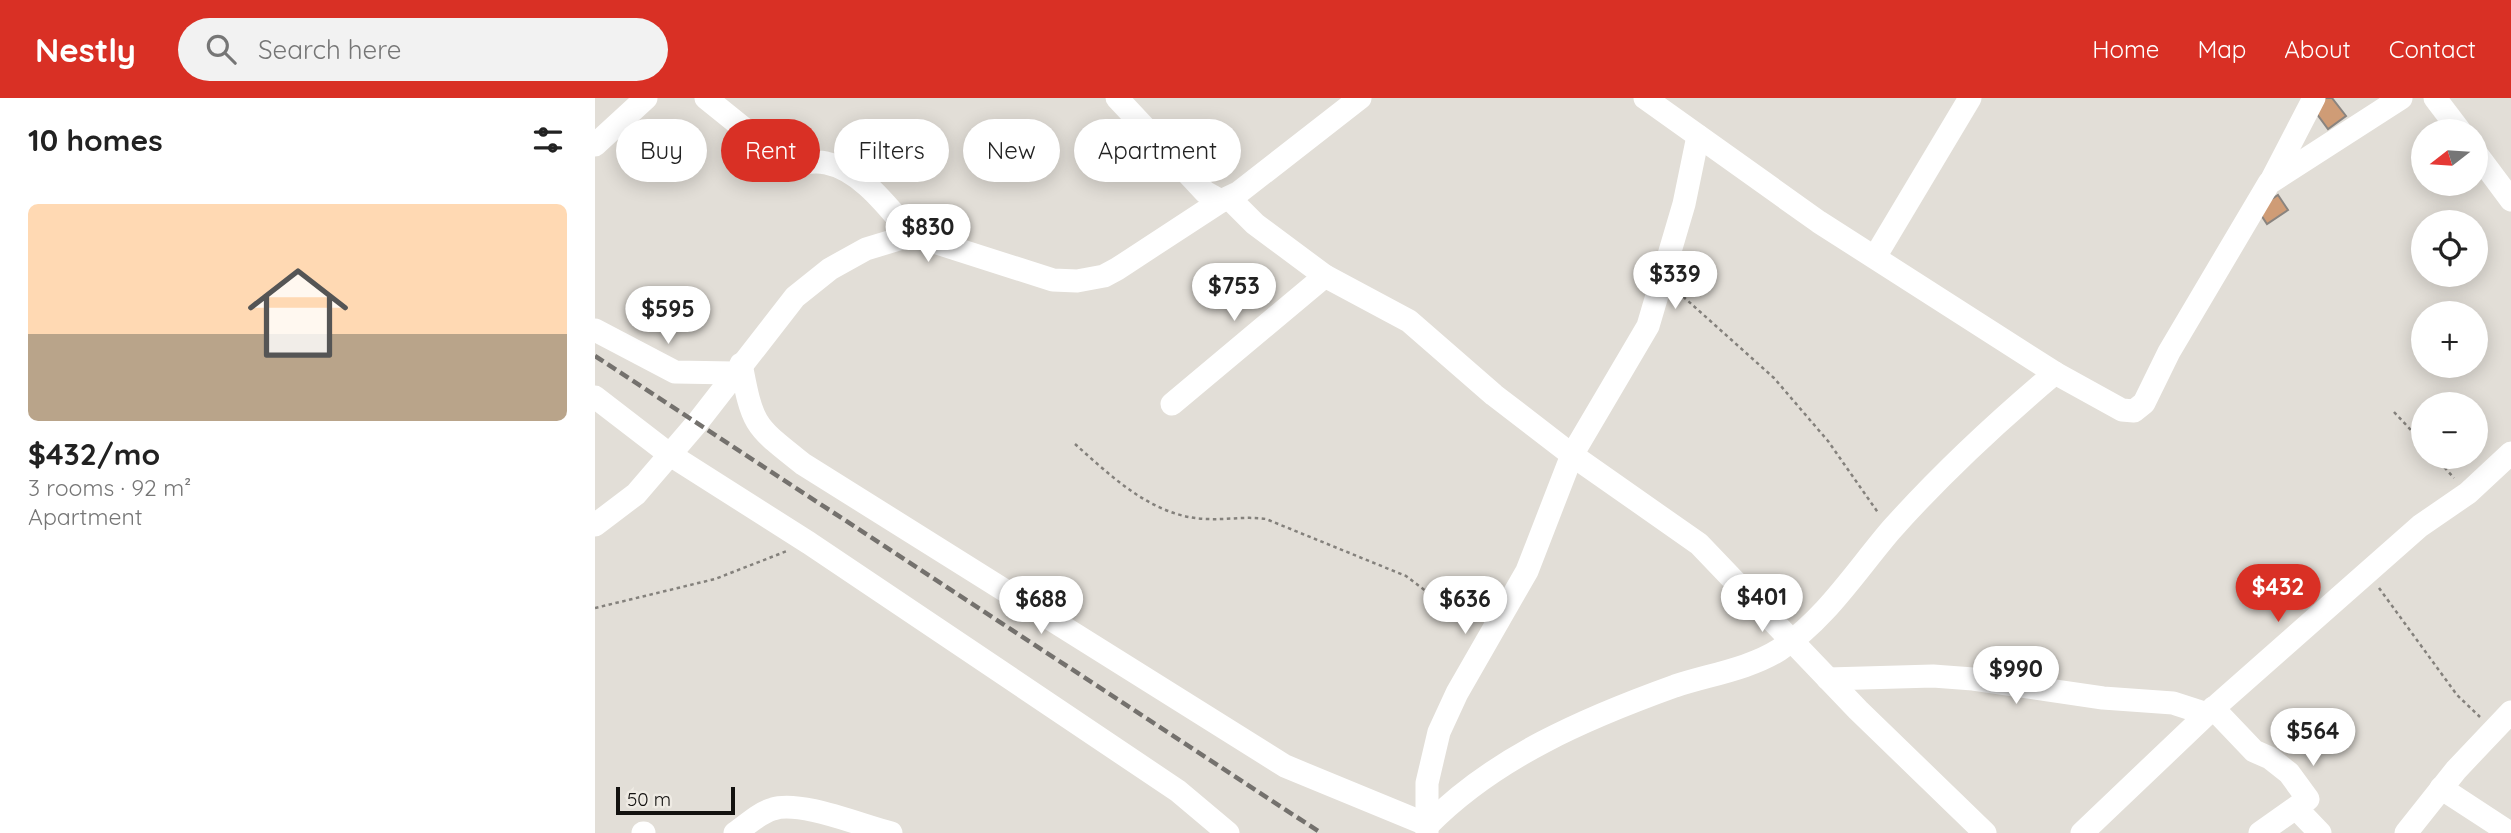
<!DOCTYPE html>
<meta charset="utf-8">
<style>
body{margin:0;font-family:Quicksand,sans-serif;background:#f2f2f2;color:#222;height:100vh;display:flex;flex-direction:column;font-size:26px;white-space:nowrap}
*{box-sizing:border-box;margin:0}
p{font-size:23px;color:#767676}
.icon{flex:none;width:38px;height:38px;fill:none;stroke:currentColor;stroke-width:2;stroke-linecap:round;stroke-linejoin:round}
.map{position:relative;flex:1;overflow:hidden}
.side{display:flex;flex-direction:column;background:#fff;width:595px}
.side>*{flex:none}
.hud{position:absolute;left:21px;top:21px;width:665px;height:63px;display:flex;gap:14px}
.needle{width:46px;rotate:253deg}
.fabs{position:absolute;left:1816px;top:21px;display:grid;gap:14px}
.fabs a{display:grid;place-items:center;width:77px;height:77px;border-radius:50%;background:#fff;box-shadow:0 4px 18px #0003;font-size:35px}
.scale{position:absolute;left:21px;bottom:18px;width:119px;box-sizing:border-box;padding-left:7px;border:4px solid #13110f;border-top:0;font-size:19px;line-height:24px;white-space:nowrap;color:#13110f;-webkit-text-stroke:5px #efebe4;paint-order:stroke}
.price{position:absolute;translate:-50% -60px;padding:0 16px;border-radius:24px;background:#fff;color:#222;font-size:23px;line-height:46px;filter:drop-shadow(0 2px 4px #0008)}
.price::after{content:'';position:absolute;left:50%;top:42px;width:21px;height:16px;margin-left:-10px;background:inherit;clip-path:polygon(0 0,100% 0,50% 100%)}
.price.selected{background:#d93025;color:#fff}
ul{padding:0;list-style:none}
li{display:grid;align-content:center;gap:14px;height:371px;padding:0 28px}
li span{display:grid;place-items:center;height:217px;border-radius:10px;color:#555}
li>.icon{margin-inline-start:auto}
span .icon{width:126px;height:126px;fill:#fffc;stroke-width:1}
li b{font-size:30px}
h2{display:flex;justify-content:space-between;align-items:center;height:84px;padding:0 28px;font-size:30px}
.tag{padding:0 24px;border-radius:32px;background:#fff;box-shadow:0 4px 18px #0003;font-size:24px;line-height:63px}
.tag.selected{background:#d93025;color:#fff}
header{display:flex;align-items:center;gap:42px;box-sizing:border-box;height:98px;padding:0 35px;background:#d93025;color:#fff}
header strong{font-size:33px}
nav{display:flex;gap:38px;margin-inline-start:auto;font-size:24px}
.search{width:490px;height:63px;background:#f2f2f2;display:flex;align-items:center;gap:18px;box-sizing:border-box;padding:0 24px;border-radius:38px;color:#767676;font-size:26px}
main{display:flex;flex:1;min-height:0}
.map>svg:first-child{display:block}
.building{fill:#cf9c76;stroke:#8a847f;stroke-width:2}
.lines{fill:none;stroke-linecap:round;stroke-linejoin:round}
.path{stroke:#84817c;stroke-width:2.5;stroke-dasharray:3.5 3.5;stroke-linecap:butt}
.minor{stroke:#fff;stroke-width:23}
.rail{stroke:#74716d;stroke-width:4.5;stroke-dasharray:10 5;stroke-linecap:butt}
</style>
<header>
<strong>Nestly</strong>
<div class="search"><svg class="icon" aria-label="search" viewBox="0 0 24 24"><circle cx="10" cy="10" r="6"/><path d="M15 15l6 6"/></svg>Search here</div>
<nav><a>Home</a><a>Map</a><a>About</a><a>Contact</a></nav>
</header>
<main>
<section class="side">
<h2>10 homes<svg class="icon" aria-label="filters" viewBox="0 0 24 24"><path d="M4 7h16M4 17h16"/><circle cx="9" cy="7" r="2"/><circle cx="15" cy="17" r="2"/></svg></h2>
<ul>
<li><span style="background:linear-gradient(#ffd9b3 60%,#b9a48a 0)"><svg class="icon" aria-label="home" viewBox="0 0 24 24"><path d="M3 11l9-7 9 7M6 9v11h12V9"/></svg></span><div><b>$432/mo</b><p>3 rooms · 92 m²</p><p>Apartment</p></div></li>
</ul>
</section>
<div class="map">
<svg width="1916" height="735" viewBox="0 0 1916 735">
<rect width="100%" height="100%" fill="#e2ded7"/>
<g class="building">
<polygon points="1726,0 1737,0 1751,18 1733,31 1716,8"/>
<polygon points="1683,97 1693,112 1672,126 1662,111"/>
</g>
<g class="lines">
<g class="path">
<polyline points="1083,194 1179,280 1233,343 1284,416"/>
<polyline points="1799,314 1829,346"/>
<path d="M480,346C517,379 558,419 611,421C632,422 651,418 671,421L811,478L832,494L848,495L886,518"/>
<polyline points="1840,359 1859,380"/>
<polyline points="1784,490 1862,597 1885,619"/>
<polyline points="0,510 120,481 192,453"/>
</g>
<g class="minor">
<path d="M111,0L193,66C205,66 219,62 231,65C267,72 295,112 317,137"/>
<polyline points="522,0 610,94 626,103"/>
<polyline points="1050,0 1224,124 1460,275 1527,312 1539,313 1549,305 1574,254 1674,85 1806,0"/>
<polyline points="1840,0 1865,33"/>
<polyline points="0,47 51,0"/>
<polyline points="1881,55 1916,102"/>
<polyline points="1677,81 1719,0"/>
<polyline points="634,100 660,126 730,178 814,223 899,297 977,357 1104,446 1263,612 1390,735"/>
<polyline points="1280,159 1375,0"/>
<polyline points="0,232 80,274 139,275"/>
<path d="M146,266C158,329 159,327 208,366L690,668L833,727C900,659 991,620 1080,588C1113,577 1154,571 1184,552C1230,522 1261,473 1296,432C1346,376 1403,323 1460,275"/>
<polyline points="0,299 74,356 214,445 583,693 633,735"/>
<polyline points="577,306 730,178"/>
<polyline points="0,427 41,396 102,325 200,199 235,171 271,151 317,137 458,182 482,183 509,178 522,171 626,103 643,95 765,0"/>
<polyline points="1233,581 1338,578 1378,581 1508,600 1578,605 1612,616"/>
<polyline points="1618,610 1659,653 1675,660 1694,675 1713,701 1665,735"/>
<polyline points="1846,690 1915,735"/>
<polyline points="1702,711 1725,735"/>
<polyline points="48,735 49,735"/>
<path d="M140,735C152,727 164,715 178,711C205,702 267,728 296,735"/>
<polyline points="832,735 832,685 844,634 862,595 932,473 977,357 1053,228 1089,106 1103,38"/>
<polyline points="1487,735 1612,616 1825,428 1873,395 1916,355"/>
<polyline points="1811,735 1861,672 1916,614"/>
</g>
<polyline class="rail" points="0,258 726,735"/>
</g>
</svg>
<div class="fabs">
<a><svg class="needle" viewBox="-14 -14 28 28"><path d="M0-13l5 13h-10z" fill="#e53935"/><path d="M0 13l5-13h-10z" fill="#767676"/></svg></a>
<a><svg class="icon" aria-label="locate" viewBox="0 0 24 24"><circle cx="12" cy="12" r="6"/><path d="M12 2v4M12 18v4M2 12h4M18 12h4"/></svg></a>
<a>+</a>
<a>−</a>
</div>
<div class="scale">50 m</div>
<b class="price" style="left:333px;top:166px">$830</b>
<b class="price" style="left:1080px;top:213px">$339</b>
<b class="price" style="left:639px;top:225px">$753</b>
<b class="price" style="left:73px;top:248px">$595</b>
<b class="price selected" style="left:1683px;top:526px">$432</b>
<b class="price" style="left:1167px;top:536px">$401</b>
<b class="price" style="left:446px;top:538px">$688</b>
<b class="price" style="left:870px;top:538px">$636</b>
<b class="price" style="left:1421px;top:608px">$990</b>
<b class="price" style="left:1718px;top:670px">$564</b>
<div class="hud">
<a class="tag">Buy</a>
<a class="tag selected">Rent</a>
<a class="tag">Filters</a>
<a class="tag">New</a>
<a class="tag">Apartment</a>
</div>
</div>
</main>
